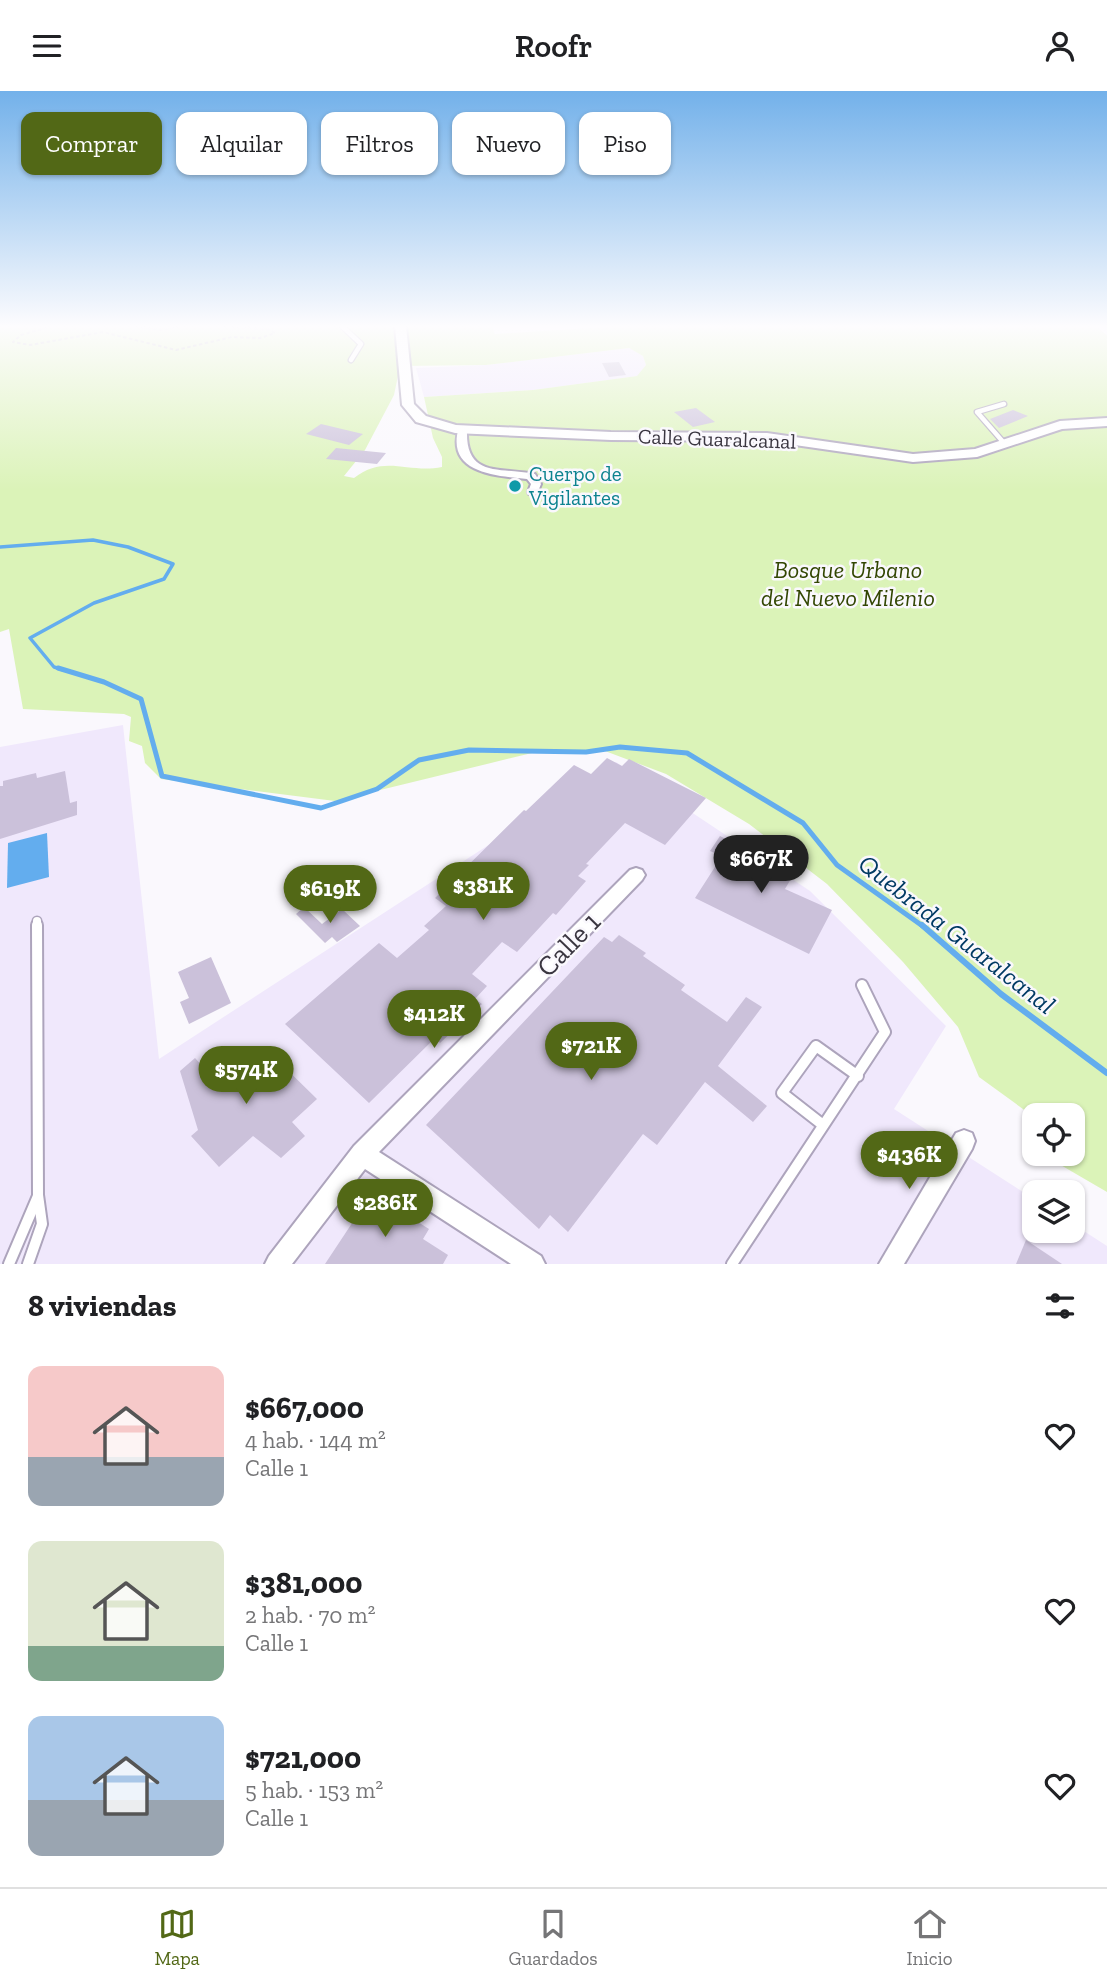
<!DOCTYPE html>
<html lang="es">
<meta charset="utf-8">
<style>
body{margin:0;font-family:"Zilla Slab",serif;background:#f6f6f6;color:#202124;height:100vh;display:flex;flex-direction:column;font-size:26px;white-space:nowrap}
*{box-sizing:border-box;margin:0}
p{font-size:23px;color:#757577}
.icon{flex:none;width:38px;height:38px;fill:none;stroke:currentColor;stroke-width:2;stroke-linecap:round;stroke-linejoin:round}
.map{position:relative;height:1173px;overflow:hidden}
.sheet{display:flex;flex-direction:column;background:#fff;flex:1}
.sheet>*{flex:none}
.guide{position:absolute;left:21px;top:21px;width:700px;height:63px;display:flex;gap:14px}
.buttons{position:absolute;left:1022px;top:1012px;display:grid;gap:14px}
.buttons a{display:grid;place-items:center;width:63px;height:63px;border-radius:14px;background:#fff;box-shadow:0 2px 5px #0004;font-size:35px}
.price{position:absolute;translate:-50% -60px;padding:0 16px;border-radius:24px;background:#526816;color:#fff;font-size:23px;line-height:46px;filter:drop-shadow(0 2px 4px #0008)}
.price::after{content:'';position:absolute;left:50%;top:42px;width:21px;height:16px;margin-left:-10px;background:inherit;clip-path:polygon(0 0,100% 0,50% 100%)}
.price.current{background:#222;color:#fff}
ul{padding:0;list-style:none}
li{display:flex;align-items:center;gap:21px;height:175px;padding:0 28px}
li span{display:grid;place-items:center;flex:none;width:196px;height:140px;border-radius:14px;color:#555}
li>.icon{margin-inline-start:auto}
span .icon{width:84px;height:84px;fill:#fffc;stroke-width:1}
li b{font-size:30px}
h2{display:flex;justify-content:space-between;align-items:center;height:84px;padding:0 28px;font-size:30px}
.tag{padding:0 24px;border-radius:14px;background:#fff;box-shadow:0 2px 5px #0004;font-size:24px;line-height:63px}
.tag.current{background:#526816;color:#fff}
header{display:flex;justify-content:space-between;align-items:center;height:91px;padding:0 28px;background:#fff;font-size:32px;font-weight:600}
.menu{display:flex;justify-content:space-around;align-items:center;height:98px;border-top:2px solid #e0e0e0;background:#fff;font-size:19px;color:#757577}
.menu a{display:grid;justify-items:center;gap:4px}
.menu .current{color:#526816}
.map>svg:first-child{display:block}
.built{fill:#f0e8fc}
.green{fill:#dbf3b8;fill-rule:evenodd}
.water{fill:#63adee}
.lines{fill:none;stroke-linecap:round;stroke-linejoin:round}
.stream-far2{stroke:#63adee;stroke-width:3.5}
.stream-far1{stroke:#63adee;stroke-width:5}
.stream{stroke:#63adee;stroke-width:6}
.building{fill:#cbc1da}
.service-far2-casing{stroke:#ada4bc;stroke-width:7}
.service-far1-casing{stroke:#ada4bc;stroke-width:11}
.service-casing{stroke:#ada4bc;stroke-width:14}
.minor-casing{stroke:#ada4bc;stroke-width:4}
.tertiary-casing{stroke:#ada4bc;stroke-width:4}
.path{stroke:#bdbac1;stroke-width:2;stroke-dasharray:3.5 2.5;stroke-linecap:butt}
.service-far2{stroke:#fff;stroke-width:4.5}
.service-far1{stroke:#fff;stroke-width:8}
.service{stroke:#fff;stroke-width:10}
.minor{fill:#fff;fill-rule:evenodd}
.tertiary{fill:#fff;fill-rule:evenodd}
.culture-dot{fill:#0f9aa8;stroke:#faf8fd;stroke-width:2.5}
.labels{text-anchor:middle;stroke-width:5;stroke-linejoin:round;paint-order:stroke}
.far-street-label{font-size:21px;fill:#3a3640;stroke:#faf8fd}
.far-culture-label{font-size:21px;fill:#0d838f;stroke:#faf8fd;text-anchor:start}
.park-label{font-size:24px;font-style:italic;fill:#324602;stroke:#faf8fd}
.water-label{font-size:26px;font-style:italic;fill:#003a63;stroke:#faf8fd}
.near-street-label{font-size:28px;fill:#3a3640;stroke:#faf8fd}
</style>
<header><svg class="icon" aria-label="menu" viewBox="0 0 24 24"><path d="M4 6h16M4 12h16M4 18h16"/></svg>Roofr<svg class="icon" aria-label="person" viewBox="0 0 24 24"><circle cx="12" cy="8" r="4"/><path d="M4 21q1-7 8-7t8 7"/></svg></header>
<div class="map">
<svg width="1107" height="1173" viewBox="0 0 1107 1173">
<rect width="100%" height="100%" fill="#faf8fd"/>
<g class="built">
<polygon points="629,257 643,265 646,274 638,285 533,299 424,306 416,277 486,274"/>
<polygon points="123,634 159,968 616,671 810,800 946,935 894,1018 1034,1108 1034,1139 1073,1139 1073,1133 1107,1155 1107,1173 0,1173 0,656"/>
</g>
<path class="green" d="M0,235H492L495,243L620,235H1095L1107,244V1101L1040,1062H1073V1024H1034V1026L979,986L958,936L903,871L827,793L749,733L666,683L605,660L532,662L335,710L161,688L145,672L142,655L129,650L131,626L124,623L23,618L9,538L0,541ZM629,257L643,265L646,274L637,285L533,299L424,306L433,347L442,366V376C408,383 385,363 354,387L344,385L365,359L394,304L400,275L486,274Z"/>
<polygon class="water" points="47,742 49,786 7,797 8,752"/>
<g class="lines">
<polyline class="stream-far2" points="0,456 93,449 128,456 173,473 164,488 94,512 30,547 54,576 64,579"/>
<polyline class="stream-far1" points="58,577 104,591 141,608 162,685 321,717 377,698 419,669 469,659 586,661 620,656 687,662 803,732 837,774 924,836"/>
<polyline class="stream" points="922,834 1001,903 1107,982"/>
</g>
<g class="building">
<polygon points="619,271 626,284 609,286 602,272"/>
<polygon points="696,317 715,331 693,336 674,321"/>
<polygon points="1013,319 1028,325 999,337 990,328"/>
<polygon points="321,333 363,343 349,354 306,343"/>
<polygon points="336,357 386,362 377,373 326,368"/>
<polygon points="607,667 622,675 629,668 706,707 665,754 625,732 586,773 589,774 578,785 586,790 556,824 553,822 517,861 502,851 472,883 487,895 475,908 482,913 440,952 435,947 369,1012 285,933 379,852 397,867 429,839 424,835 446,815 435,807 524,719 526,720 574,674 591,683"/>
<polygon points="65,680 70,712 77,710 77,724 0,748 0,695 3,695 3,690 36,682 37,687"/>
<polygon points="720,745 732,751 736,746 775,764 769,775 792,786 785,798 832,819 809,863 695,807 722,765 710,760"/>
<polygon points="304,816 322,833 342,818 360,835 337,851 332,846 325,852 296,823"/>
<polygon points="619,844 646,862 643,865 685,894 681,899 727,931 746,906 762,916 718,975 767,1015 753,1031 705,991 657,1054 643,1043 568,1141 550,1124 539,1138 426,1034 604,846 612,851"/>
<polygon points="211,866 231,912 189,933 180,911 189,907 178,881"/>
<polygon points="266,958 317,1008 292,1031 305,1045 281,1067 253,1045 219,1076 191,1045 198,1039 180,980 195,967 214,988 242,964 250,972"/>
<polygon points="372,1102 429,1138 423,1148 448,1164 443,1173 325,1173"/>
<polygon points="1026,1149 1062,1173 1016,1173"/>
</g>
<g class="lines">
<defs>
<g id="service-far2">
<polyline points="342,235 361,253 351,269"/>
<polyline points="1004,313 977,321 1004,352"/>
</g>
<polyline id="service-far1" points="37,830 37,836"/>
<g id="service">
<polyline points="823,1034 782,1002 816,955 858,985"/>
<polyline points="9,1173 38,1105"/>
<polyline points="28,1173 42,1133 38,1104 37,834"/>
<polyline points="732,1173 885,941 862,894"/>
</g>
<g id="minor">
<path d="M459,336L467,338C465,387 499,376 535,383L541,393L537,403H529L528,401L531,393L527,388C495,385 445,382 459,336Z"/>
<polygon points="636,777 642,779 645,784 642,789 379,1061 541,1165 545,1173 511,1173 365,1078 292,1173 265,1173 269,1165 354,1055 630,779"/>
<polygon points="964,1039 972,1042 975,1050 972,1058 904,1173 879,1173 956,1042"/>
</g>
<polygon id="tertiary" points="395,235 406,235 414,313 426,325 456,334 611,341 767,342 913,363 975,358 1060,330 1107,327 1107,335 1062,338 977,366 913,371 767,350 611,349 455,342 416,331 402,314"/>
</defs>
<use href="#service-far2" class="service-far2-casing"/>
<use href="#service-far1" class="service-far1-casing"/>
<use href="#service" class="service-casing"/>
<use href="#minor" class="minor-casing"/>
<use href="#tertiary" class="tertiary-casing"/>
<g class="path">
<polyline points="53,235 21,244 13,251 30,254 103,241 176,259 232,246 260,247 275,242 268,238 221,235"/>
<polyline points="135,235 159,239 180,235"/>
</g>
<use href="#service-far2" class="service-far2"/>
<use href="#service-far1" class="service-far1"/>
<use href="#service" class="service"/>
<use href="#minor" class="minor"/>
<use href="#tertiary" class="tertiary"/>
</g>
<linearGradient id="sky" x2="0" y2="1"><stop stop-color="#73b1ea"/><stop offset="0.59" stop-color="#fdfcfe"/><stop offset="1" stop-color="#fdfcfe" stop-opacity="0"/></linearGradient>
<rect width="1107" height="399" fill="url(#sky)"/>
<circle class="culture-dot" cx="515" cy="395" r="7"/>
<g class="labels">
<g class="far-street-label">
<text transform="translate(717 348) rotate(2)" y="7">Calle Guaralcanal</text>
</g>
<g class="far-culture-label">
<text x="529" y="390">Cuerpo de<tspan x="529" dy="24">Vigilantes</tspan></text>
</g>
<g class="park-label">
<text x="848" y="487">Bosque Urbano<tspan x="848" dy="28">del Nuevo Milenio</tspan></text>
</g>
<g class="water-label">
<text transform="translate(957 843) rotate(38)" y="9">Quebrada Guaralcanal</text>
</g>
<g class="near-street-label">
<text transform="translate(568 853) rotate(-46)" y="10">Calle 1</text>
</g>
</g>
</svg>
<div class="buttons">
<a><svg class="icon" aria-label="locate" viewBox="0 0 24 24"><circle cx="12" cy="12" r="6"/><path d="M12 2v4M12 18v4M2 12h4M18 12h4"/></svg></a>
<a><svg class="icon" aria-label="layers" viewBox="0 0 24 24"><path d="M12 4l9 5-9 5-9-5zM3 14l9 5 9-5"/></svg></a>
</div>
<b class="price current" style="left:761px;top:804px">$667K</b>
<b class="price" style="left:483px;top:831px">$381K</b>
<b class="price" style="left:330px;top:834px">$619K</b>
<b class="price" style="left:434px;top:959px">$412K</b>
<b class="price" style="left:591px;top:991px">$721K</b>
<b class="price" style="left:246px;top:1015px">$574K</b>
<b class="price" style="left:909px;top:1100px">$436K</b>
<b class="price" style="left:385px;top:1148px">$286K</b>
<div class="guide">
<a class="tag current">Comprar</a>
<a class="tag">Alquilar</a>
<a class="tag">Filtros</a>
<a class="tag">Nuevo</a>
<a class="tag">Piso</a>
</div>
</div>
<section class="sheet">
<h2>8 viviendas<svg class="icon" aria-label="filters" viewBox="0 0 24 24"><path d="M4 7h16M4 17h16"/><circle cx="9" cy="7" r="2"/><circle cx="15" cy="17" r="2"/></svg></h2>
<ul>
<li><span style="background:linear-gradient(#f6c9c9 65%,#9aa5b1 0)"><svg class="icon" aria-label="home" viewBox="0 0 24 24"><path d="M3 11l9-7 9 7M6 9v11h12V9"/></svg></span><div><b>$667,000</b><p>4 hab. · 144 m²</p><p>Calle 1</p></div><svg class="icon" aria-label="heart" viewBox="0 0 24 24"><path d="M12 20l-8-8c-3-5 5-10 8-4 3-6 11-1 8 4z"/></svg></li>
<li><span style="background:linear-gradient(#dfe7d0 75%,#7fa58c 0)"><svg class="icon" aria-label="home" viewBox="0 0 24 24"><path d="M3 11l9-7 9 7M6 9v11h12V9"/></svg></span><div><b>$381,000</b><p>2 hab. · 70 m²</p><p>Calle 1</p></div><svg class="icon" aria-label="heart" viewBox="0 0 24 24"><path d="M12 20l-8-8c-3-5 5-10 8-4 3-6 11-1 8 4z"/></svg></li>
<li><span style="background:linear-gradient(#a9c7e8 60%,#9aa5b1 0)"><svg class="icon" aria-label="home" viewBox="0 0 24 24"><path d="M3 11l9-7 9 7M6 9v11h12V9"/></svg></span><div><b>$721,000</b><p>5 hab. · 153 m²</p><p>Calle 1</p></div><svg class="icon" aria-label="heart" viewBox="0 0 24 24"><path d="M12 20l-8-8c-3-5 5-10 8-4 3-6 11-1 8 4z"/></svg></li>
</ul>
</section>
<nav class="menu">
<a class="current"><svg class="icon" aria-label="map" viewBox="0 0 24 24"><path d="M3 6l6-2 6 2 6-2v14l-6 2-6-2-6 2zM9 4v14M15 6v14"/></svg>Mapa</a>
<a><svg class="icon" aria-label="saved" viewBox="0 0 24 24"><path d="M7 4h10v16l-5-4-5 4z"/></svg>Guardados</a>
<a><svg class="icon" aria-label="home" viewBox="0 0 24 24"><path d="M3 11l9-7 9 7M6 9v11h12V9"/></svg>Inicio</a>
</nav>
